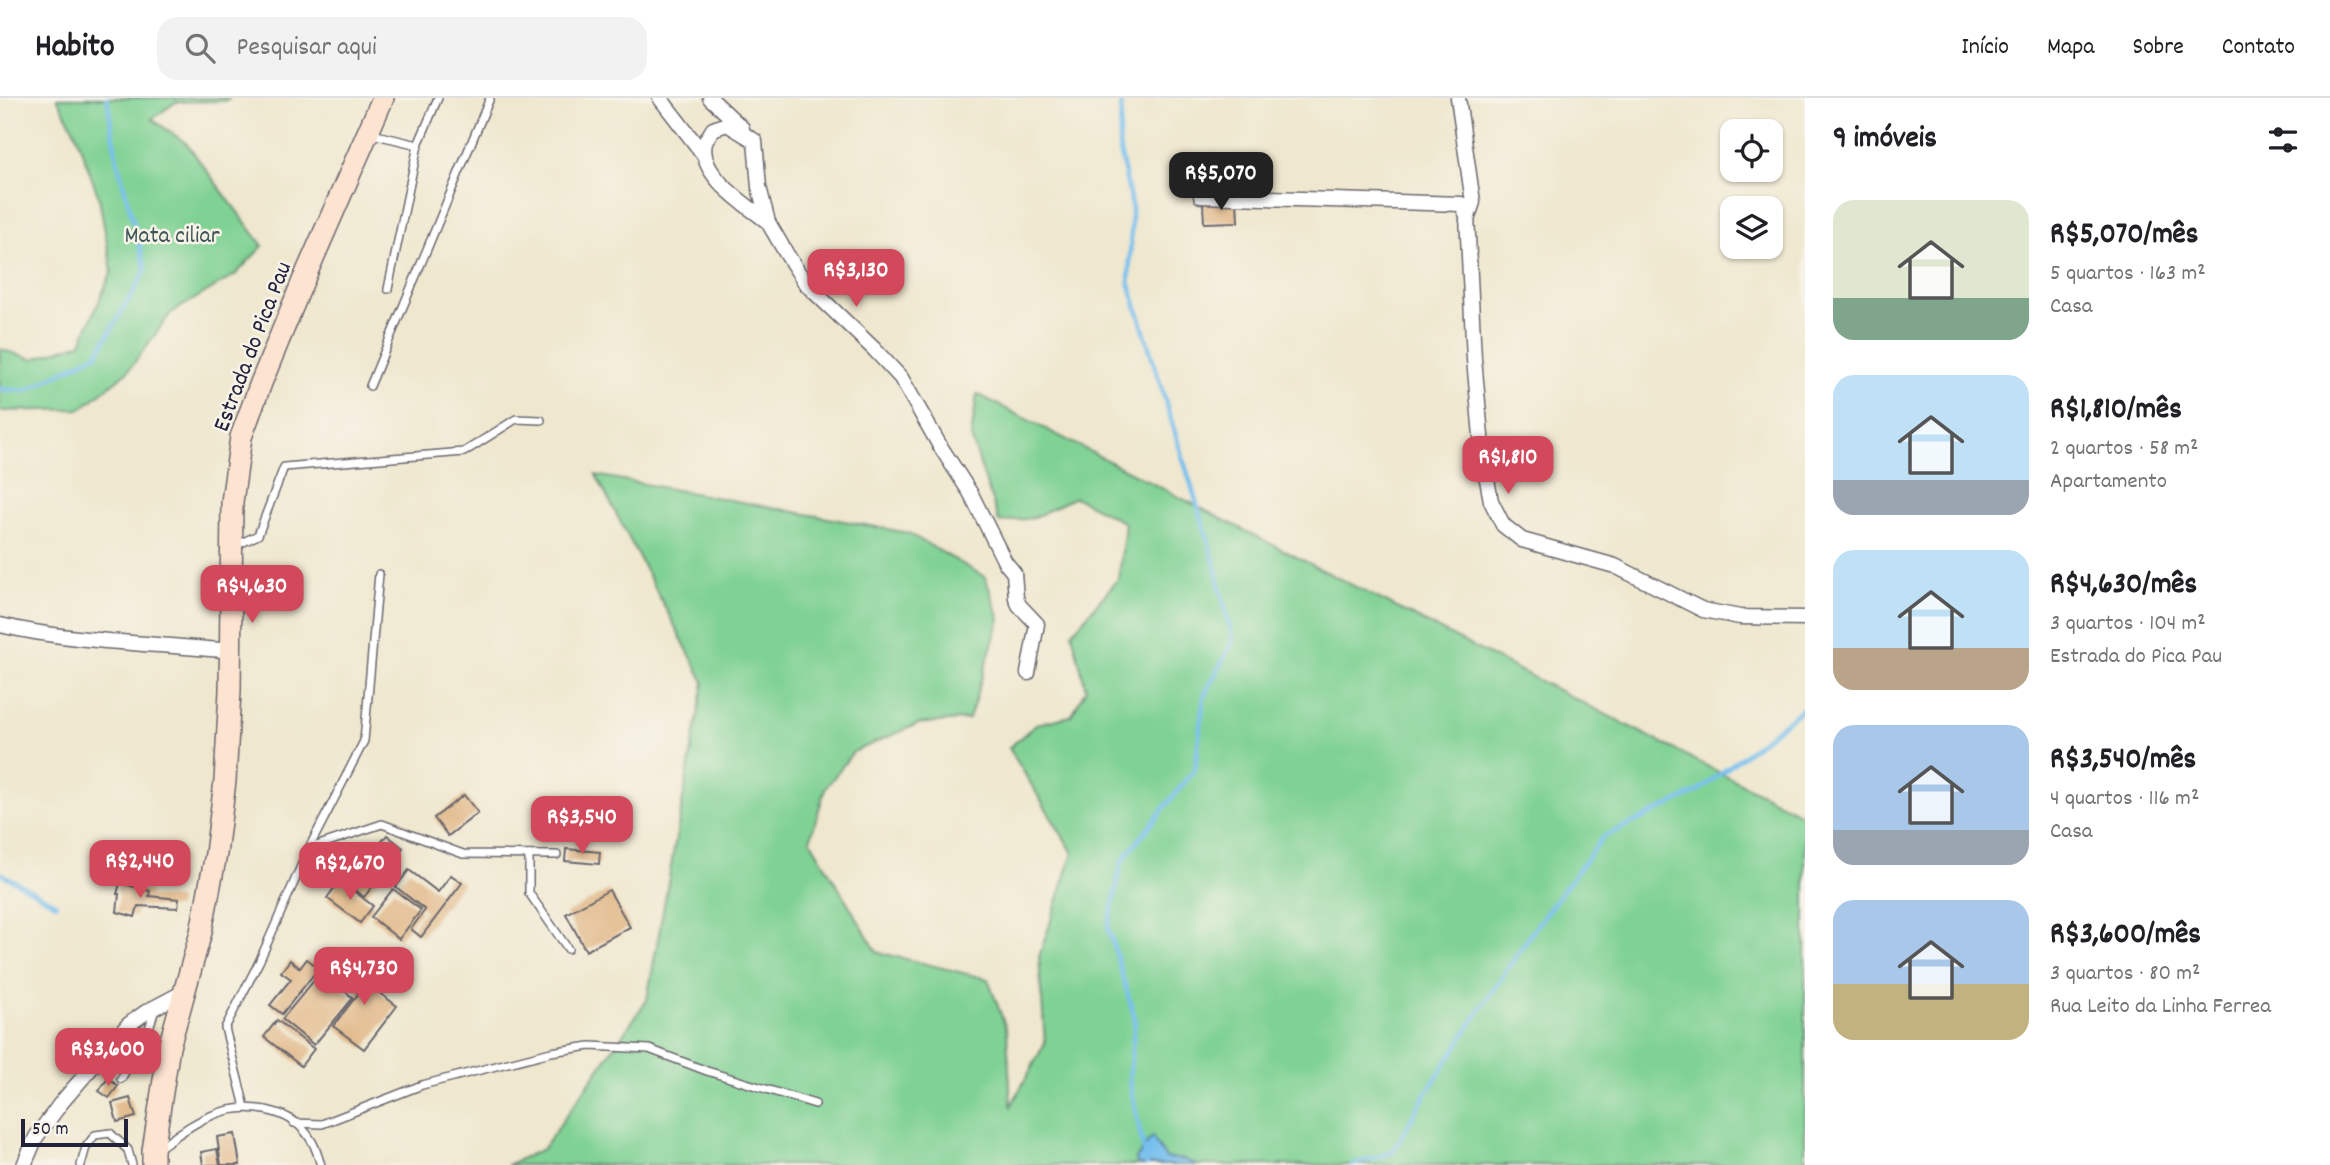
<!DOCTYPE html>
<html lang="pt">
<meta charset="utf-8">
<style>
body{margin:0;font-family:Dekko,sans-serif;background:#f2f2f2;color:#202124;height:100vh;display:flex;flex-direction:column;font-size:26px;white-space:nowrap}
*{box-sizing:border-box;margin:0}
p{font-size:23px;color:#757577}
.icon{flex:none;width:38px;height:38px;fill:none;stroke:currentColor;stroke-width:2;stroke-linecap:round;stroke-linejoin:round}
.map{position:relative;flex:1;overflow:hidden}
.panel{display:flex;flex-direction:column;background:#fff;width:525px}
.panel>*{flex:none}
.controls{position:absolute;left:1720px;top:21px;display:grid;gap:14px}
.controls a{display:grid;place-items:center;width:63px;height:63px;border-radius:14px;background:#fff;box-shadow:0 2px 5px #0004;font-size:35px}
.scale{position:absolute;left:21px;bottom:18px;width:107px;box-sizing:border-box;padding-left:7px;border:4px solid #22223b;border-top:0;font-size:19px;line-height:24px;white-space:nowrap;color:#22223b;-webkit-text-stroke:5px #f7f3e8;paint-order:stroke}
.price{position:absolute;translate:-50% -60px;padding:0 16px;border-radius:14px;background:#d1495b;color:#fff;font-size:23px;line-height:46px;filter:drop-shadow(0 2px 4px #0008)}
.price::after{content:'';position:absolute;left:50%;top:42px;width:21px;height:16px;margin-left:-10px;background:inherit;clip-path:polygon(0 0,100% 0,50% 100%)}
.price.selected{background:#222;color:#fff}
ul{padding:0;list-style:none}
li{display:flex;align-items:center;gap:21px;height:175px;padding:0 28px}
li span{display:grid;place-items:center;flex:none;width:196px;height:140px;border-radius:21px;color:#555}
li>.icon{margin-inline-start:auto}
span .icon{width:84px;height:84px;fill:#fffc;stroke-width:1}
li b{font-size:30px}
h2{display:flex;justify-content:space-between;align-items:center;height:84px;padding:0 28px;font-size:30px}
header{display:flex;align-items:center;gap:42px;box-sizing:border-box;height:98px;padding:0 35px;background:#fff;border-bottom:2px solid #e0e0e0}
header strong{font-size:33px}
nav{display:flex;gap:38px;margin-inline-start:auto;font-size:24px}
.search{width:490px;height:63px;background:#f2f2f2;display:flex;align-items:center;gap:18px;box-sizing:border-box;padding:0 24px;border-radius:21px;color:#757577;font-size:26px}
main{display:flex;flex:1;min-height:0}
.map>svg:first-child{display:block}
.green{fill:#80d294;stroke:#517a68;stroke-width:2}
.water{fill:#76bfee;stroke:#4c7094;stroke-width:2}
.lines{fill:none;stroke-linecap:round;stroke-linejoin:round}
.stream{stroke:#76bfee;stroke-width:4.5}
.building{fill:#e0b481}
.lane-casing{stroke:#6a676e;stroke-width:10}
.street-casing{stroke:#6a676e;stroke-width:17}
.secondary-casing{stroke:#6a676e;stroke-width:24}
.lane{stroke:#fff;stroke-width:7}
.street{stroke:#fff;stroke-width:14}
.secondary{stroke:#fde4d1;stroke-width:21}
.labels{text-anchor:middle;stroke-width:5;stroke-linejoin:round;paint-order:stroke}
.park-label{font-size:24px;fill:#3e5756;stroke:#f7f3e8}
.street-label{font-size:24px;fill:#22223b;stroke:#f7f3e8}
</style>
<header>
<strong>Habito</strong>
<div class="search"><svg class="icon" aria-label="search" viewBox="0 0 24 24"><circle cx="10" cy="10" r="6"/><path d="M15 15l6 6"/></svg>Pesquisar aqui</div>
<nav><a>Início</a><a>Mapa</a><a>Sobre</a><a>Contato</a></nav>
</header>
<main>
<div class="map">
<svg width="1805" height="1067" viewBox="0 0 1805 1067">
<rect width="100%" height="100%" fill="#f7f3e8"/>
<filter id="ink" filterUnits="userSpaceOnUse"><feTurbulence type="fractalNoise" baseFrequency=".0143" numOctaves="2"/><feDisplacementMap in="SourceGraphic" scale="14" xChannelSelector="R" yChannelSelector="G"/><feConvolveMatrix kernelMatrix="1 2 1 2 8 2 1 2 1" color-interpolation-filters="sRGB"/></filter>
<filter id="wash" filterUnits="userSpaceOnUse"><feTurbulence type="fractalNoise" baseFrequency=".00686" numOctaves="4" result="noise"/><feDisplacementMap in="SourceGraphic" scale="28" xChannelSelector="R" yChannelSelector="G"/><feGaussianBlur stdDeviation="1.57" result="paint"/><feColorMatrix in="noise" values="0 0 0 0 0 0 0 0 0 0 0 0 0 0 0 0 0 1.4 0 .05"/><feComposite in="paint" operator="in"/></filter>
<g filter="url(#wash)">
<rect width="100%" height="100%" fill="#efe7ce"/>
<g class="green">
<polygon points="57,0 229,0 226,3 176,4 152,21 186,45 263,148 235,177 171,215 128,273 81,311 0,313 0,251 33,261 81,245 112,173 99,100 75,34"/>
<polygon points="977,296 1805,718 1805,1067 507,1067 543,1051 647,902 704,584 596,377 908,435 985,479 1000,521 969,621 918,626 853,654 825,691 810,742 877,854 988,881 1007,933 1011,1008 1045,945 1039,859 1073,755 1009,650 1036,626 1071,618 1086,591 1072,535 1119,480 1125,425 1075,399 1033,420 999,424 971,339"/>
</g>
<polygon class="water" points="1152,1039 1166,1060 1185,1062 1197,1067 1138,1067 1136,1061"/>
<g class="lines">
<g class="stream">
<polyline points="1122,0 1119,48 1132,110 1129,184 1211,452 1233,543 1204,598 1195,671 1122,763 1108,829 1135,921 1129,981 1147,1067"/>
<polyline points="0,291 26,293 97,256 146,172 117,62 107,0"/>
<polyline points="0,775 56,806"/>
<polyline points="1352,1067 1393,1054 1422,1002 1484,906 1537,827 1603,739 1697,694 1805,609"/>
</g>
</g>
<g id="blocks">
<g class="building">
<polygon points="1237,102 1238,124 1204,125 1203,103"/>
<polygon points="464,697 478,715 448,738 434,720"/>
<polygon points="387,737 403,750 364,799 338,778 347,767 358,776 363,769 368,773 384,752 379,747"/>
<polygon points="566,751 600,754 599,766 565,763"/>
<polygon points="409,772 438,794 451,777 462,785 421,839 411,831 425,812 396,789"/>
<polygon points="340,782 373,808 360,825 327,800"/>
<polygon points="120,785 150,793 149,798 179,801 178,810 138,808 135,819 117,814 119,796 117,796"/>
<polygon points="393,791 421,812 399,841 371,819"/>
<polygon points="609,792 630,829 586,853 566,816"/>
<polygon points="356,860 381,880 373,890 397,908 364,951 333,928 359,895 347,885 355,876 348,870"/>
<polygon points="307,861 319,870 282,916 270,907 291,881 281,874 290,862 300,870"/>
<polygon points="321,874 353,900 314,947 282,921"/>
<polygon points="277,922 314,951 301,968 264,939"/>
<polygon points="108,980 118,988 109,1000 99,993"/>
<polygon points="130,1000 136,1019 117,1024 112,1005"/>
<polygon points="235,1036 240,1067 221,1067 217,1039"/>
<polygon points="217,1051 220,1067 203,1067 201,1054"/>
</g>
</g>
</g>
<g filter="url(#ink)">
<use href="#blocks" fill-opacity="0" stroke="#6a676e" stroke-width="2"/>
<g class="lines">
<defs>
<g id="lane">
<polyline points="372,36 418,47 438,0"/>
<polyline points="388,191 418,47"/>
<polyline points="370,288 490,0"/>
<polyline points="235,448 258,437 284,369 464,354 516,321 541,322"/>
<polyline points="310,750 382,726 463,756 557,757"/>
<polyline points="529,757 529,795 568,851"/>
<polyline points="121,981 146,939 155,912"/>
<polyline points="245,1009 225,930 259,864 309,750 364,643 379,476"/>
<polyline points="294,1025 322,1026 422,987 551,954 590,948 649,951 707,973 815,1006"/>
<path d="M157,1051C174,1040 193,1024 213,1017C244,1004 292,1009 311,1042C316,1049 318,1059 321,1067"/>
<polyline points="81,1067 86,1049 95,1037 110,1035 128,1052 132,1067"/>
</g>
<g id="street">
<polyline points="660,0 704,57"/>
<polyline points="710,0 742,30"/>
<polyline points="1458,0 1473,104 1467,122"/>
<polyline points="1201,98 1461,106 1467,117 1474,261 1483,360 1491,403 1503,427 1522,442 1615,468 1703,512 1740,519 1805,520"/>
<path d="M768,124C747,107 697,77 705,45C706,41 711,35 713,31L727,26L755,43L759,89L768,124L786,155L806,186L874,251L901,280L940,348L971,396L1005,464L1014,475L1016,500L1019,507L1037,526L1028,575"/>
<path d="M0,527C76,545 154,545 231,553"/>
<polyline points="24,1067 36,1039 61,1005 128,927 146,914 184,894"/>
</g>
<polyline id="secondary" points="153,1067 153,1053 169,949 201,834 216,756 225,683 230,593 232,404 241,339 261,285 303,183 383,0"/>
</defs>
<use href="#lane" class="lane-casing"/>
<use href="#street" class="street-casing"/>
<use href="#secondary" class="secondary-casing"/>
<use href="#lane" class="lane"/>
<use href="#street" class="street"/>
<use href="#secondary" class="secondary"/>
</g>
</g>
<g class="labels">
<g class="park-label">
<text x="172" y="144">Mata ciliar</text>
</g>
<g class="street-label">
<text transform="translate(251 248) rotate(-69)" y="8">Estrada do Pica Pau</text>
</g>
</g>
</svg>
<div class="controls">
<a><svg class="icon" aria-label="locate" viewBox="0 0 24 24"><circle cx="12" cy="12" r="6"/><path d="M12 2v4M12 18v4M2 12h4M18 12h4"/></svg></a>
<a><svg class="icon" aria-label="layers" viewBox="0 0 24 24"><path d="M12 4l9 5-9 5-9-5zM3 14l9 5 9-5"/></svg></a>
</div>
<div class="scale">50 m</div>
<b class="price selected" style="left:1221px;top:114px">R$5,070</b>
<b class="price" style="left:856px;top:211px">R$3,130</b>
<b class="price" style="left:1508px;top:398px">R$1,810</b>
<b class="price" style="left:252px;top:527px">R$4,630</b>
<b class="price" style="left:582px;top:758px">R$3,540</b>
<b class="price" style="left:140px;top:802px">R$2,440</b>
<b class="price" style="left:350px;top:804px">R$2,670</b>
<b class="price" style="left:364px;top:909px">R$4,730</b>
<b class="price" style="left:108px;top:990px">R$3,600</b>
</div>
<section class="panel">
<h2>9 imóveis<svg class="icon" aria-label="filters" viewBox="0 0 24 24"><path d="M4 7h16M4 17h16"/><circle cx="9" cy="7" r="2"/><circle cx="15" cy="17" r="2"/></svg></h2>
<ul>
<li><span style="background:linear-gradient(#dfe7d0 70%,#7fa58c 0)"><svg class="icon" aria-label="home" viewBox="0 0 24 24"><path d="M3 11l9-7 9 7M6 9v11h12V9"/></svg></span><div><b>R$5,070/mês</b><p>5 quartos · 163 m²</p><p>Casa</p></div></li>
<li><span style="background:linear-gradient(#bfe0f5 75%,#9aa5b1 0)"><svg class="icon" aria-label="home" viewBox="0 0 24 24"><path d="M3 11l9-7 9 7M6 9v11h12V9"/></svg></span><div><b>R$1,810/mês</b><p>2 quartos · 58 m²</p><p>Apartamento</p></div></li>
<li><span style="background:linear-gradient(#bfe0f5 70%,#b9a48a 0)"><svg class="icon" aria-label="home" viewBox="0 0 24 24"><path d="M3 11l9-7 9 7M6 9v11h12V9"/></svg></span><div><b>R$4,630/mês</b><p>3 quartos · 104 m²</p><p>Estrada do Pica Pau</p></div></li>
<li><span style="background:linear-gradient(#a9c7e8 75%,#9aa5b1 0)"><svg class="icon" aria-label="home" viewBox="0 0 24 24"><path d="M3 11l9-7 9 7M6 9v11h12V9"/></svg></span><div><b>R$3,540/mês</b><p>4 quartos · 116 m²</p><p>Casa</p></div></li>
<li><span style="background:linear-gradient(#a9c7e8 60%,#c2b280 0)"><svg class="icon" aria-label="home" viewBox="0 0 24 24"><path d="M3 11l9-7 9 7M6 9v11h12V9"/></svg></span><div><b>R$3,600/mês</b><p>3 quartos · 80 m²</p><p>Rua Leito da Linha Ferrea</p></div></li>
</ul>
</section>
</main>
